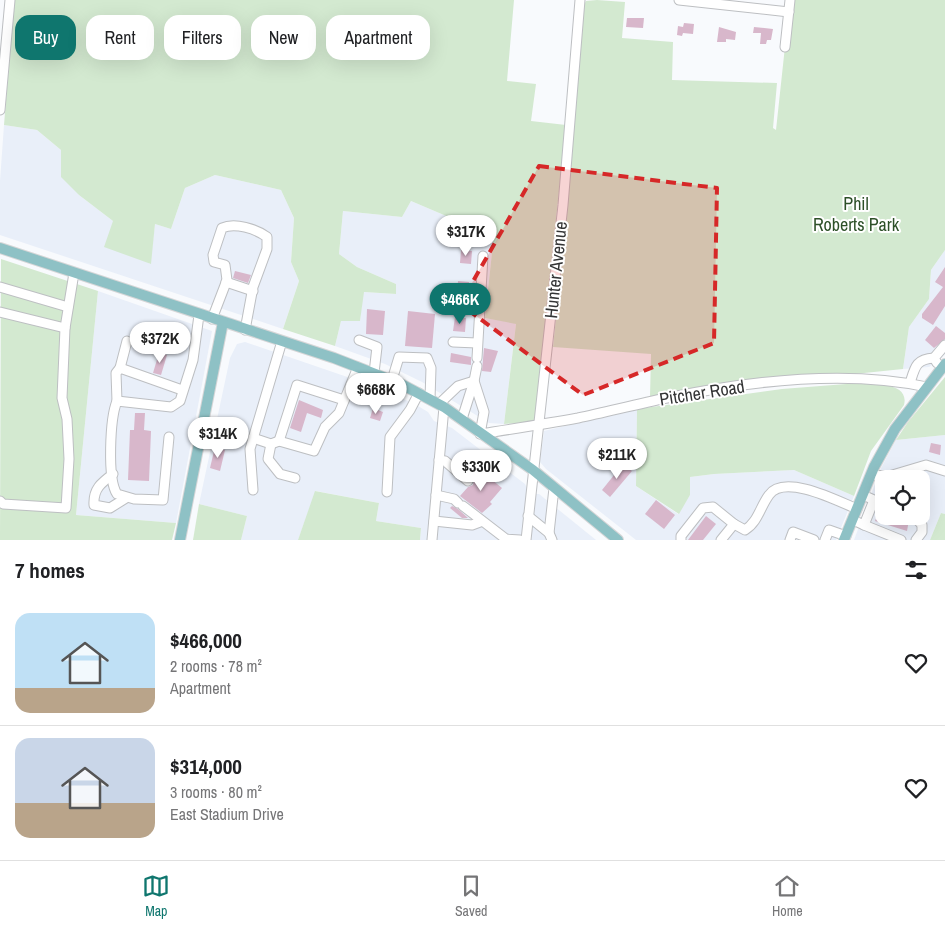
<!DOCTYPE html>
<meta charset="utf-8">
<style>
body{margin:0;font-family:"Archivo Narrow",sans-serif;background:#f2f2f2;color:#202124;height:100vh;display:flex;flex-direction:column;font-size:19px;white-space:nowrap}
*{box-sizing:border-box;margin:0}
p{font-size:16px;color:#757577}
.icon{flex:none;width:28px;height:28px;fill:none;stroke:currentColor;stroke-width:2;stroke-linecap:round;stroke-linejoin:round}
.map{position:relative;height:540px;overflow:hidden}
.sheet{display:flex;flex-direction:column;background:#fff;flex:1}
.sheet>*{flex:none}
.hud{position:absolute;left:15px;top:15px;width:500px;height:45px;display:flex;gap:10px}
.tools{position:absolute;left:875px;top:470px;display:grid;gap:10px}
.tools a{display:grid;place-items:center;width:55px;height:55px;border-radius:10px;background:#fff;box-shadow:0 5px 20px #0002;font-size:25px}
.price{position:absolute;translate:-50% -42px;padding:0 11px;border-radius:18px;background:#fff;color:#222;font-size:16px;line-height:32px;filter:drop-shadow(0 1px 2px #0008)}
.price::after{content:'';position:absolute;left:50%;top:30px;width:15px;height:11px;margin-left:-8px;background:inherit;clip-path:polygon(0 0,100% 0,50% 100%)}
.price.active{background:#0f766e;color:#fff}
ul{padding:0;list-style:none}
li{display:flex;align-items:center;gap:15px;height:125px;padding:0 15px}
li+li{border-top:1px solid #e0e0e0}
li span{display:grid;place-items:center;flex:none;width:140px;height:100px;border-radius:15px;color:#555}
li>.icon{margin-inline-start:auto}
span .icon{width:60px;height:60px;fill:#fffc;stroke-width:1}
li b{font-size:21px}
h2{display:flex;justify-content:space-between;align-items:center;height:60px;padding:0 15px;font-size:21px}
.chip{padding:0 18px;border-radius:15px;background:#fff;box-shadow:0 5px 20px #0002;font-size:18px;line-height:45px}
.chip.active{background:#0f766e;color:#fff}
.tab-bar{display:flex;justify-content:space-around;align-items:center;height:70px;border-top:1px solid #e0e0e0;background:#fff;font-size:14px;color:#757577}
.tab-bar a{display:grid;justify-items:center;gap:2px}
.tab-bar .active{color:#0f766e}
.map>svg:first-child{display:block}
.built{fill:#e9eff9;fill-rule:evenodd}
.green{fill:#d3e9d0}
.building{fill:#d8b7cb}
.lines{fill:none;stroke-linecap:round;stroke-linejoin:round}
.minor-casing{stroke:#bdbfc2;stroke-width:11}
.major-casing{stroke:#d6d6d7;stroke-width:12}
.minor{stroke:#fff;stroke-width:9}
.major{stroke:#8ec1c5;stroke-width:10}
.marked{fill:#d62828;fill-opacity:0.2;stroke:#d62828;stroke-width:4;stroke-dasharray:10 6;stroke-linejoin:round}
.labels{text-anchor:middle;stroke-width:4;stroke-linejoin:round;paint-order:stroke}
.park-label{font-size:18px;fill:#2d5028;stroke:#fff}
.street-label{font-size:18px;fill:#333435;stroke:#fff}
</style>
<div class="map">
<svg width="945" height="540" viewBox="0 0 945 540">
<rect width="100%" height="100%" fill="#f8fafd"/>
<g class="built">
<polygon points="4,125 37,130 61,150 79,195 113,221 150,264 155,224 171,229 185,188 215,175 281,190 294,218 291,262 299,281 283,329 0,235 0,181"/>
<polygon points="411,201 458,221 460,237 488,231 494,234 485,318 516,323 504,424 489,423 422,382 385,364 335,346 341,321 360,321 363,292 396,294 396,284 357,267 339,254 343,211 402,217"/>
<polygon points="945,250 945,354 929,367 903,369 909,327 929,299 931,270"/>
<polygon points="98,291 212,331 176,523 76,515"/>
<polygon points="245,342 359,381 413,403 428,412 434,421 452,428 525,484 528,490 523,540 420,540 421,528 376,521 379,503 316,491 298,540 241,540 247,516 199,504 230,358 237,344"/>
<polygon points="637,409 636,486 678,514 690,495 690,477 714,474 794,470 854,496 836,540 636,540 546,469 540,462 544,431"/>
<path d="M945,435V514L941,513L930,540H854L881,468L896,440ZM884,479H921V516H884Z"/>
<polygon points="536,494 539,494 596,540 531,540"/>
</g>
<g class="green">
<polygon points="14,0 514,0 507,81 536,84 531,121 566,125 535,419 530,422 504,424 516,324 485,318 494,234 488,231 460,237 458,221 411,201 402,217 343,211 339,254 357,267 396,284 396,294 364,292 360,321 341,321 335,346 283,329 299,281 291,262 294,218 281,190 215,175 185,188 171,229 155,224 151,264 104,247 113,221 79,195 61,177 61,150 37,130 4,125"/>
<polygon points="597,0 625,2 622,38 673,42 672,80 777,83 773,128 776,130 790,0 945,0 945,250 931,270 929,299 909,327 903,369 748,385 748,381 650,397 651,354 553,347 564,239 584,5 586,1"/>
<polygon points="1,259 98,291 76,515 176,523 172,540 0,540"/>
<polygon points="945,377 945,435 896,440 908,422"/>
<path d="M859,383C873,384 910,382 904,405L871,451L854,496L794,470L714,474L690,477V495L679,514L636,486L637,409L782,389Z"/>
<polygon points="315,491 379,503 376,521 421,528 420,540 298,540"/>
<polygon points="199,504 247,516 241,540 193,540"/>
<polygon points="941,513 945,514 945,540 930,540"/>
</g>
<g class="building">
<polygon points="627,18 644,18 643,28 626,27"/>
<polygon points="684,23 694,24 693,34 683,33 682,36 677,35 678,26 683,27"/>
<polygon points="719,27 736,32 735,40 726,39 726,42 717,42"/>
<polygon points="754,27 773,29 771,40 767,40 766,44 760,44 761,33 753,33"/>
<polygon points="461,250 472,251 471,264 460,263"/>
<polygon points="945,267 945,306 933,325 922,318 922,314 943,287 935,282"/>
<polygon points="235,271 251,275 248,283 233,278"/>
<polygon points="458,281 469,282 468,296 457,295"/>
<polygon points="367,309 385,311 383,335 366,334"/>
<polygon points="408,311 435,314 432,348 405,346"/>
<polygon points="455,317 466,318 465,332 453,331"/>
<polygon points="936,326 945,333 945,339 934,348 925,340"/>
<polygon points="484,348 498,351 491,372 482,371"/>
<polygon points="159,353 167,355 161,375 153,373"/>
<polygon points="451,353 471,357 471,365 450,362"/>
<polygon points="299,400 323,410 321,418 307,413 301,432 290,428"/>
<polygon points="373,408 383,412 380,421 370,418"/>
<polygon points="135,413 145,413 144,430 151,431 149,481 128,480 130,430 134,430"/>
<polygon points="931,443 941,445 940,455 929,452"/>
<polygon points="215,447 225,450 220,471 210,468"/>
<polygon points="623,464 632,471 610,497 602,490"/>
<polygon points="481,471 502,488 490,502 492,504 482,513 460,496 468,487 473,485 474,479"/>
<polygon points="656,500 675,515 664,529 645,514"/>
<polygon points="452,506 458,509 468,518 462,518 450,508"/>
<polygon points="879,510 884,512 884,516 898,516 909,520 907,531 875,521"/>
<polygon points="706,516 716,524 703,540 688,540"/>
</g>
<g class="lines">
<defs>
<g id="minor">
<polyline points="679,0 789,12"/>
<polyline points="785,47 790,0"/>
<polyline points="0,110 10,0"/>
<polyline points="226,282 253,291"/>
<polyline points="0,287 68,307"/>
<polyline points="0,312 65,328"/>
<path d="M212,319L227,280L225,265L214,262L213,255L222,228C235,222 256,229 267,237V249L253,287L245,330"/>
<polyline points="359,340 377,347 374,373"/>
<polyline points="453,342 477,343"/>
<polyline points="477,358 483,256"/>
<polyline points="937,363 934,358 945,345"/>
<polyline points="120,368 127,341"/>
<polyline points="392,380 399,357 427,358 431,368 430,399"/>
<path d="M910,383C915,367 916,359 934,358"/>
<polyline points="117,401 116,373 120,368 182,390"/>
<path d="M439,404L458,386L474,381L484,412L480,434C512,429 545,424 578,418C607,412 637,404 667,398C749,381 845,369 927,387"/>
<polyline points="462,419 474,381 477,366"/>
<path d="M169,437L163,500L134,499L117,494C107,479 110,418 117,401L171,407L180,401L193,360L199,315"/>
<polyline points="253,438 271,444 279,441 314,451 325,427 339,413 358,367"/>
<polyline points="279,441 297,385 344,400"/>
<polyline points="271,444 268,459 280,474 295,478"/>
<polyline points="439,460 445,461 468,481"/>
<path d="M113,474C101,483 93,489 94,505L110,508L126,498"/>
<polyline points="871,475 889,476 926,465 945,471"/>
<polyline points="253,490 250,449 282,341"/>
<polyline points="387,492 390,437 410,410 419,393"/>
<polyline points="436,495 454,499 458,503"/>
<polyline points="0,501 3,504 66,508 69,459 67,419 62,398 65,328 74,273"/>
<polyline points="463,506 506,539 520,540"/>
<polyline points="528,516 549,533 552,540"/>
<polyline points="914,516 922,525 922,532 916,540"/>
<polyline points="853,520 864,525 874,500 863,495"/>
<polyline points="434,521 472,525 480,522"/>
<path d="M734,524L745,530C758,522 760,507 769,495C784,473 838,501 857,509"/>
<polyline points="864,525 901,540"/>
<polyline points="549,533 554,488"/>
<polyline points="432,540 444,407"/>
<polyline points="526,540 563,205 580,0"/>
<polyline points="681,540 681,536 703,508 713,507 734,524 721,540"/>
<polyline points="790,540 793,532 814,540"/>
<polyline points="825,540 829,530 846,536"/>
</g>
<g id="major">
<polyline points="0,248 334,358 401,384 444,407 533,470 618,540"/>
<polyline points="180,540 223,322"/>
<polyline points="844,540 874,467 895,429 945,364"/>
</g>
</defs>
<use href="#minor" class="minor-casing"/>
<use href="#major" class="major-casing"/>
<use href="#minor" class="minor"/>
<use href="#major" class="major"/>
</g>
<path class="marked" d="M539,166L717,188L714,343L583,395L460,304Z"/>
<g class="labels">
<g class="park-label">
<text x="856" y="210">Phil<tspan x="856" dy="21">Roberts Park</tspan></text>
</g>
<g class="street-label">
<text transform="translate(556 270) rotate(-84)" y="6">Hunter Avenue</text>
<text transform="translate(702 393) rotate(-9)" y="6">Pitcher Road</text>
</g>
</g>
</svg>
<div class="tools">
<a><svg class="icon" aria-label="locate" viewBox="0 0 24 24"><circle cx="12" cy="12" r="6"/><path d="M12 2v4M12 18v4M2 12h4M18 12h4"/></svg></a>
</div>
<b class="price" style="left:466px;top:257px">$317K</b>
<b class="price active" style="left:460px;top:325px">$466K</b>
<b class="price" style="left:160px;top:364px">$372K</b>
<b class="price" style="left:376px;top:415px">$668K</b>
<b class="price" style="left:218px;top:459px">$314K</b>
<b class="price" style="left:617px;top:480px">$211K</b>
<b class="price" style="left:481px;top:492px">$330K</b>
<div class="hud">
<a class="chip active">Buy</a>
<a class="chip">Rent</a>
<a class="chip">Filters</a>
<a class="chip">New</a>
<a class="chip">Apartment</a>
</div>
</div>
<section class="sheet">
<h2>7 homes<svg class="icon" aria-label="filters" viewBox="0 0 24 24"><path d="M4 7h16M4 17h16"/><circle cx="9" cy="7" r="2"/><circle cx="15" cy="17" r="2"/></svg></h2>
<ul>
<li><span style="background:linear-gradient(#bfe0f5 75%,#b9a48a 0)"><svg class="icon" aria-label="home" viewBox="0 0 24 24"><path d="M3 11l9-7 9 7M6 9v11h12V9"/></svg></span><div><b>$466,000</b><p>2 rooms · 78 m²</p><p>Apartment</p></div><svg class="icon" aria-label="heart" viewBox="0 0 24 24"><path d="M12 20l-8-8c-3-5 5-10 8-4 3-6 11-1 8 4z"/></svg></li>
<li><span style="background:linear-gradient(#c9d6e8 65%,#b9a48a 0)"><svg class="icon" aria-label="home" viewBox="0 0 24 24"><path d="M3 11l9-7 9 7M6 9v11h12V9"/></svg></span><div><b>$314,000</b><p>3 rooms · 80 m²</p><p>East Stadium Drive</p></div><svg class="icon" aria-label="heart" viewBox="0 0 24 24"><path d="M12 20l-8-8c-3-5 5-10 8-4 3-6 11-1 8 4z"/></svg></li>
</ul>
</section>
<nav class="tab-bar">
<a class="active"><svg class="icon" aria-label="map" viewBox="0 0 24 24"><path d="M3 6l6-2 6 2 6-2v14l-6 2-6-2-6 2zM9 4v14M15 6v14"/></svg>Map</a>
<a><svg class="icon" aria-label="saved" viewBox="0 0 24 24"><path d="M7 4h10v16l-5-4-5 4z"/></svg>Saved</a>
<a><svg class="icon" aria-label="home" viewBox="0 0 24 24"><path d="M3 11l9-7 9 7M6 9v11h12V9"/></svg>Home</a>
</nav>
